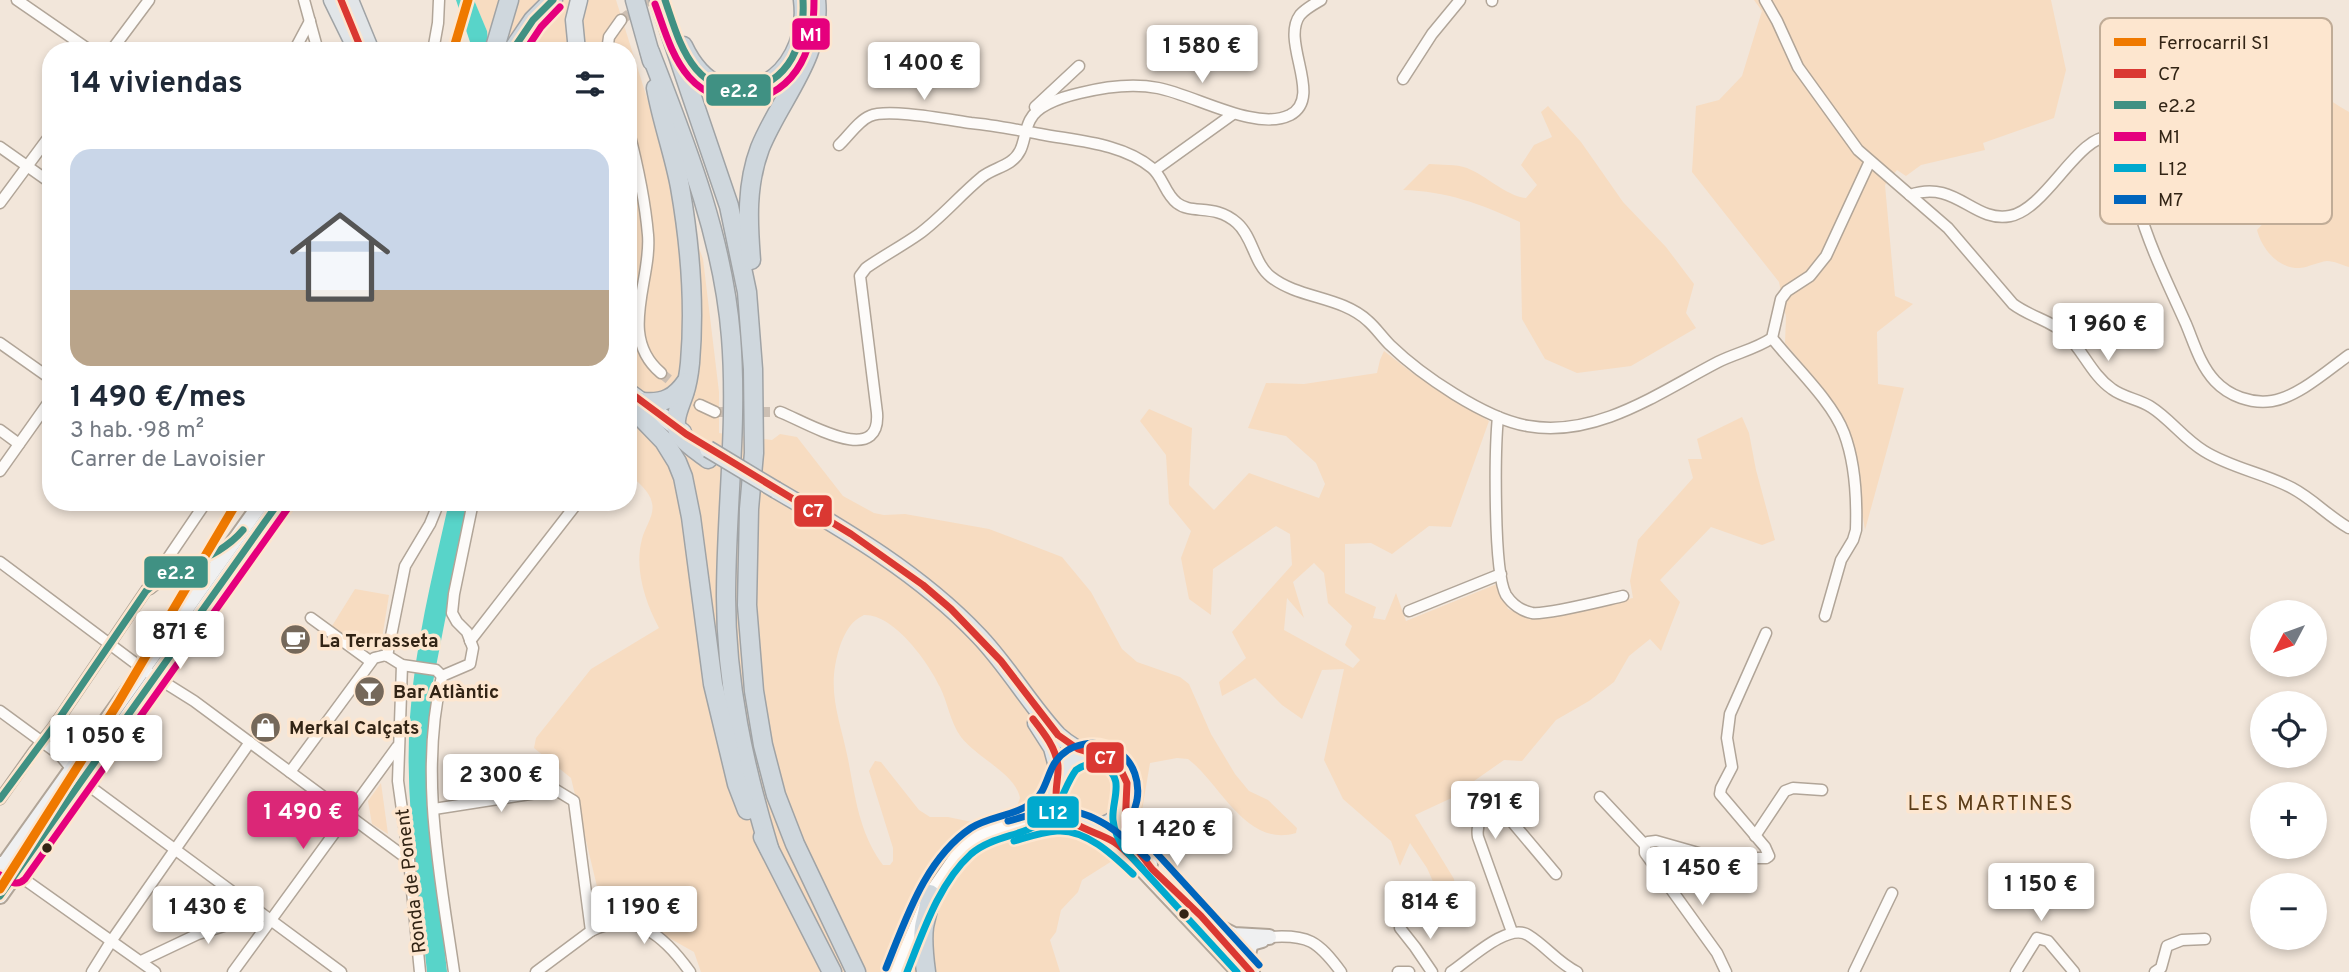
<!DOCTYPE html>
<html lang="es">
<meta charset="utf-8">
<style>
body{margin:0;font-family:Overpass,sans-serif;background:#f6f6f7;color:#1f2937;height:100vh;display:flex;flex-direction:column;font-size:26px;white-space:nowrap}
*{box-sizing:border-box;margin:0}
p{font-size:23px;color:#747a83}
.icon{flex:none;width:38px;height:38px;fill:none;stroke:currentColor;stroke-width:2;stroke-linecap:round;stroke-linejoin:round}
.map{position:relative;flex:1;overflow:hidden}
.details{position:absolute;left:42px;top:42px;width:595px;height:469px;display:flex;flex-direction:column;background:#fff;border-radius:28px;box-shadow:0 4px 10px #0003}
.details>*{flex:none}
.needle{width:46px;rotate:229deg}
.buttons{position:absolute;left:2250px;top:600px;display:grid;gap:14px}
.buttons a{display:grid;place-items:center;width:77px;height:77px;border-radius:50%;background:#fff;box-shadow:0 4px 10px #0003;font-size:35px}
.price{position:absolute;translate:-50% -60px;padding:0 16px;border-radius:7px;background:#fff;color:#222;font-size:23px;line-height:46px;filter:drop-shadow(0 2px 4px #0008)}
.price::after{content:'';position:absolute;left:50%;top:42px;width:21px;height:16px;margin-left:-10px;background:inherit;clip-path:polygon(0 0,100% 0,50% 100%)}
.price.on{background:#db2777;color:#fff}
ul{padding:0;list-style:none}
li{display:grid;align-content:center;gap:14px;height:371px;padding:0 28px}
li span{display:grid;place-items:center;height:217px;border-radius:21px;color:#555}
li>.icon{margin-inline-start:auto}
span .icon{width:126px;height:126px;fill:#fffc;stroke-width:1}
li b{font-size:30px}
h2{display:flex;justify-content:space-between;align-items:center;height:84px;padding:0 28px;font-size:30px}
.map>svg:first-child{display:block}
.green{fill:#f7dcc1;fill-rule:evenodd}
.water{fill:#58d4c9}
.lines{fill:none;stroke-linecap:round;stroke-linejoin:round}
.minor-tunnel{stroke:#ccbfb3;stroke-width:10;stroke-dasharray:10 5;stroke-linecap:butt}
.minor-casing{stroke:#b1a598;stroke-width:13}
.tertiary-casing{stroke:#b1a598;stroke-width:16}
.secondary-casing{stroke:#b1a598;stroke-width:18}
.primary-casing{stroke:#a0a3a5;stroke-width:19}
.motorway-casing{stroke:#a0a3a5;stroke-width:21}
.minor{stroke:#fdfbf9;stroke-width:10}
.tertiary{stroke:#fdfbf9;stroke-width:12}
.secondary{stroke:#eff0f1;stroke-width:14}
.primary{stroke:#e1e5e8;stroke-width:16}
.motorway{stroke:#cfd7dd;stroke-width:18}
.primary-bridge-casing{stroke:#a0a3a5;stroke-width:19;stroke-linecap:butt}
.primary-bridge{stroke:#e1e5e8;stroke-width:16}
.bus-1-casing{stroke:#fde6cf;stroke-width:12}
.bus-2-casing{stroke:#fde6cf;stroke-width:12}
.bus-3-casing{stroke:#fde6cf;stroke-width:12}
.bus-4-casing{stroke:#fde6cf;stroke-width:12}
.bus-5-casing{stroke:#fde6cf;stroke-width:12}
.bus-1{stroke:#da3832;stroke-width:7}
.bus-2{stroke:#409183;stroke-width:7}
.bus-3{stroke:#e5007d;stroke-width:7}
.bus-4{stroke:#00a9ce;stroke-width:7}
.bus-5{stroke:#0065bd;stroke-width:7}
.rail-1-casing{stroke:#fde6cf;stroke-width:14}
.rail-1{stroke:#ef7900;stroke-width:9}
.bus-dot{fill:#322415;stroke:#fde6cf;stroke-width:2.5}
.labels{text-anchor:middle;stroke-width:7;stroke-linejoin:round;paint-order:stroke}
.poi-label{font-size:19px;font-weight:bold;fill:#322415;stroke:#fde6cf;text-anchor:start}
.street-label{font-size:19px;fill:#322415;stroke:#fde6cf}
.neighbourhood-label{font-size:21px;letter-spacing:2px;fill:#5b3d19;stroke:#fde6cf}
.key{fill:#fde6cf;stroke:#c0ac97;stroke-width:2}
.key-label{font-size:19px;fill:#322415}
.line-badge{stroke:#fde6cf;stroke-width:2.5}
.badge-label{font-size:19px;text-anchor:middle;font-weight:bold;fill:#fff}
</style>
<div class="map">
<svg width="2349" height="972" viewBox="0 0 2349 972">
<rect width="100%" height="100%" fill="#f2e6da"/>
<g class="green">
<path d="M474,0H616L665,155L703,259L719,392V433L772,440L780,434L797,437L843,496L874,513L884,515L905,514L989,529L1062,557L1091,592L1122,649L1137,662L1180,677L1189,684L1211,734L1235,774L1249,791L1268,800L1297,828L1296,833C1246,848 1221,784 1188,759L1177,758L1150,763L1140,822L1131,849L1082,880L1078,892L1061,910L1056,932L1050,940L1060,972H701L694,952L600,899L571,778L534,748L536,738L591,669L659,628C645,602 634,568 642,539C645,527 655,515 652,503C650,491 637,481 628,474V51H489L487,31ZM864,615C894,614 928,662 940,687C948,703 950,722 961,737C977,758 1015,773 1020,798L1016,809L1002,817L972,822L948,817H930L919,810L881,762L875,761L869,771L893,848V861L890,865H883L880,861C859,830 855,796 848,759C839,715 825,689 841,643C846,631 851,621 864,615Z"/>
<polygon points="1754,0 2051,0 2066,70 2054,118 1983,143 1985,150 1921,165 1906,176 1897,170 1885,185 1895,296 1913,304 1877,332 1878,384 1904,388 1865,530 1850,437 1818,382 1785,343 1786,317 1779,282 1692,172 1696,106 1719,100 1742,76 1762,11"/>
<path d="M2239,56C2282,55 2313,93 2349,112V267C2342,265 2334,261 2327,261C2318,262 2309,267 2300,268C2278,269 2262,249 2257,230L2274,212L2237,128L2222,84L2221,71L2227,61Z"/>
<path d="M1548,106L1581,142L1623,202L1666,247L1694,284L1686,313L1696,328L1631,366L1577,373L1545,359L1522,319L1520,222C1481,204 1446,191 1403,190L1429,164C1441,165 1456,164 1467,168C1487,176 1506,196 1526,198L1537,185L1521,165L1534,145L1552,137L1541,112Z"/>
<path d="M1384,351L1415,375L1489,421L1451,527L1429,526L1392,554L1371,543L1345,544V593L1376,607L1373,618L1385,620L1396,593L1406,621L1497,584L1508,609L1531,618L1633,598L1630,581L1638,540L1693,478L1688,459H1702L1697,439L1742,417L1749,433L1756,470L1775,540L1762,545L1711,527L1660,580L1680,602L1661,651L1650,639L1629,656L1614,682L1589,701L1556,720L1522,761L1504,760L1474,781L1483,801L1467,808L1458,795L1415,815L1454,879L1458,913L1446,911L1427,868L1410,843L1400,866L1391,841L1343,799L1324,760L1344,669L1322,670L1302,719L1282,705L1255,678L1222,696L1219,682L1246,658L1232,632L1292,565L1290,534L1276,526L1213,569L1211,615L1189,599L1181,558L1191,531L1169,504L1166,455L1140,421L1149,409L1192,428L1189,485L1214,510L1249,473L1319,498L1325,484L1316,463L1286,436L1248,428L1266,383L1304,384L1377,373L1380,360ZM1314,563L1324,573L1328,603L1352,626L1345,645L1360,660L1353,668L1284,630L1287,598L1304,618L1293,582Z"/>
<polygon points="355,589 389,595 381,645 366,650 332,626"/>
<polygon points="381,783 388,834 372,824 368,801"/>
</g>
<g class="water">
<polygon points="456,0 474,0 487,31 489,51 473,51"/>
<path d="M449,502H468L433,682L430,714L428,794L447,972H427C419,888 404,802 410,717C415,644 433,573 449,502Z"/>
</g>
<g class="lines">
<g class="minor-tunnel">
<polyline points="621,20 649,0"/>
<polyline points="628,170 633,169"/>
<polyline points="661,373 700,405"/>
<polyline points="715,412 780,412"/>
</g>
<defs>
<g id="minor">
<polyline points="17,0 91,51"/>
<polyline points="304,0 318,51"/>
<path d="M1765,0L1777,21L1798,67L1858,150L1948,228L2013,304C2030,317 2053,321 2068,336C2084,353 2093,376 2112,389C2124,398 2139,399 2151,407C2170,419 2184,439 2204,451C2231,468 2264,473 2292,488C2313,499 2329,517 2349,528"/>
<polyline points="1492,1 1492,0"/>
<polyline points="111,51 149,0"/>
<polyline points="294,51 310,21"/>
<polyline points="433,51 438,23 439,0"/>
<polyline points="607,51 609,37 621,20"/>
<polyline points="1403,79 1432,34 1460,0"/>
<polyline points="1035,107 1079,66"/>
<path d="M628,128C637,163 645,199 648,235C652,281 617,336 661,373"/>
<path d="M839,145C848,137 858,121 870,116C888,108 949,120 971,123C994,125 1017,130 1040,134C1077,141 1122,143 1152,168C1163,177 1165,194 1177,203C1192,215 1215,203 1237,223C1253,237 1254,264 1271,277C1299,299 1341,296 1368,321C1376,328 1382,337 1390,345C1421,375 1485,419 1528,426C1597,438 1660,392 1718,362C1736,353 1756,349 1772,338L1781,299L1787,291L1810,276L1826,256L1870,161"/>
<polyline points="0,147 51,183"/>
<polyline points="1155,170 1233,114"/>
<path d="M1910,195C1956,179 1973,223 2010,216C2047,209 2079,132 2112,137C2139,141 2133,186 2138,206C2149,246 2169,286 2186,324C2194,343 2200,365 2215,381C2229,396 2251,404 2272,401C2298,397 2328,370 2349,355"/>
<polyline points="0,203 51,134"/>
<path d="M1772,338C1794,366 1832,401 1844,433C1855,462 1857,500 1856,530L1853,540L1841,560L1825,616"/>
<polyline points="0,343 51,379"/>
<polyline points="700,405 715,412"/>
<path d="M780,412C804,421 881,469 877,413L860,276L866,268C883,256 902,246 919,234C942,217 960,195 982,177C991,170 1001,168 1010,162C1026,151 1022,136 1030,120C1038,104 1063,97 1080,93C1104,87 1133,83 1158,88C1195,95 1256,132 1290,115C1324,97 1280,42 1300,15C1305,9 1314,4 1321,0"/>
<path d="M1498,417C1495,447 1493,572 1506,595C1512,604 1522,611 1532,613C1547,615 1605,600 1623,596"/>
<polyline points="0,430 19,444"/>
<polyline points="0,471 51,399"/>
<polyline points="270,520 294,502"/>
<polyline points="0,562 143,669 194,701 409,860"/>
<path d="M150,589C172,569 201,566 225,548"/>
<polyline points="1409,611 1501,574"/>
<polyline points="311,618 370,661"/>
<polyline points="470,641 578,502"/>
<polyline points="387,656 405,566 430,524 439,502"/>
<polyline points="402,665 398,781 409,860 420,972"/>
<path d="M442,676C419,773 440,875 454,972"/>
<polyline points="442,676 470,664 473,648 467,632 457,622 452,613 454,594 473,502"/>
<polyline points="0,711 60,755 81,780 341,972"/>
<polyline points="290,772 374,658 386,655 402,665 436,670 442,676"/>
<polyline points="1600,797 1645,845 1645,853 1717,953 1726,972"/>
<polyline points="0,799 34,751 54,726 206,502"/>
<polyline points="434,809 556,790 574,801 591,931 536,972"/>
<polyline points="1755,836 1785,791 1793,788 1822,790"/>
<polyline points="1645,845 1648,842 1656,841 1716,858 1766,858 1769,856 1765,847 1720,794 1721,788 1732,767 1727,738 1730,714 1766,633"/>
<polyline points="0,862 155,972"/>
<polyline points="1400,928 1415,947 1432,972"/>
<path d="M591,931C635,909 665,937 690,972"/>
<path d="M1512,932L1478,837C1476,825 1481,816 1491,809L1506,815L1513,823L1556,874"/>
<path d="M1269,937C1308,934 1318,941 1341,972"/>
<polyline points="141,961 198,934 243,920 258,910"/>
<polyline points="92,972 112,940 250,742"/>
<polyline points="233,972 397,747"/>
<polyline points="1398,972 1409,972"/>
<path d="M1451,972C1468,961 1508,922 1528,935C1546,946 1558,963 1577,972"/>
<polyline points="1854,972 1892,893"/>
<polyline points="2016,972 2037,938 2048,941 2074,972"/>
<polyline points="2155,972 2161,968 2167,946 2182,940 2205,939"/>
</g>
<g id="tertiary">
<polyline points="1002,833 1060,820 1073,822"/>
<polyline points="896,972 930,894 957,855 975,838 1039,811 1055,790"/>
</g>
<g id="secondary">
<path d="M1124,808C1121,831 1136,848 1150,864"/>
<polyline points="1084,827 1126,852 1239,972"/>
<polyline points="0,870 262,502"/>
<polyline points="0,896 279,502"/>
<polyline points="1183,899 1222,940"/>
<polyline points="1214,925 1234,935 1269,937"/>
<polyline points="1251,942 1247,958 1252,972"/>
<polyline points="1216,945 1233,952 1244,945 1262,940"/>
</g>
<g id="primary">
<polyline points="332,0 357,51"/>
<polyline points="350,0 371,51"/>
<polyline points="577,51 574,20 579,0"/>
<polyline points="628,391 683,432"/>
<path d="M776,490C848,532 920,574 978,635C1008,666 1029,704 1058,735C1067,743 1079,751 1091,754C1113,759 1132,769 1128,796C1126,807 1120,817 1110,822C1060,852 1027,759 1091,754"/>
<polyline points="1036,723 1052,748 1059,774"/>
</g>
<g id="motorway">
<polyline points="635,0 652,61"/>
<polyline points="659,0 729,206 747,292 753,369 754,453 749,509 747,605 754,691 763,745 776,795 795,844 856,972"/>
<path d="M683,46C723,131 813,82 803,0"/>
<polyline points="494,51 509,0"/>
<polyline points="512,51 533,20 553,0"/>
<path d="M650,52C686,145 723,237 731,337C738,424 726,511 726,597C726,683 744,766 769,848"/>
<path d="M656,88C662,122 674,154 680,187C690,244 695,305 690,363C689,373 687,385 684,394C681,403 677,411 676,420C674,438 696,449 708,459"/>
<path d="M751,260C748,222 746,185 760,148C780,98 822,57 816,0"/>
<path d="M643,402C663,404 675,398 686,382"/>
<polyline points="637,413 664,441 677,462 683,477 691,517 713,684 737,784 747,810"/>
<polyline points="763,837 832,972"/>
<path d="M926,972C924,957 922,942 924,927C926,916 930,906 930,894"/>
</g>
</defs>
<use href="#minor" class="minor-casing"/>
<use href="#tertiary" class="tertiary-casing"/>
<use href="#secondary" class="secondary-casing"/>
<use href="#primary" class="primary-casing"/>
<use href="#motorway" class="motorway-casing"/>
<use href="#minor" class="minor"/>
<use href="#tertiary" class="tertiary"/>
<use href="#secondary" class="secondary"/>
<use href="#primary" class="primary"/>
<use href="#motorway" class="motorway"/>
<defs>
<polyline id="primary-bridge" points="708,449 776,490"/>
</defs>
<use href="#primary-bridge" class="primary-bridge-casing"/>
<use href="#primary-bridge" class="primary-bridge"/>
<defs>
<g id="bus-1">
<polyline points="341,0 362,51"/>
<polyline points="628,391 686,434 851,534 923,585 951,609 1001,661 1058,735 1078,749 1110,759 1119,766 1127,783 1125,827 1136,848 1152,869 1201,916 1251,972"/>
<path d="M1033,719C1044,733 1056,748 1058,766C1059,781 1052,795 1060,809C1071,828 1096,831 1114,842C1125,849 1133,859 1142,868"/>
</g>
<g id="bus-2">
<path d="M665,0C673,23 680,50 696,69C724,102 771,95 792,58C802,40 804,20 803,0"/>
<polyline points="512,51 533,20 553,0"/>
<path d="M0,799L54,726L146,591C176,565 217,561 243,530"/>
<polyline points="0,896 279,502"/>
</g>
<g id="bus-3">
<path d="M655,4C664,28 671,56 689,77C722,114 778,106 801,63C812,43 814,22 814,0"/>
<polyline points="525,51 541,27 560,7"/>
<path d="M0,875C8,880 16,888 25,879L288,508"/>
</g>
<g id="bus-4">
<path d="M1014,841C1028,837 1042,832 1057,831C1086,829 1113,855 1133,874"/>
<path d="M907,972C923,932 939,883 971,854C993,835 1023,837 1045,820C1061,808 1064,786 1076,770C1083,765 1092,762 1102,766C1127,777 1111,801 1113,820C1114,831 1119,841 1125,850L1237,972"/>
</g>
<g id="bus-5">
<path d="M1008,821C1024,817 1040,811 1057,810C1092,808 1124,836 1147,858"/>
<path d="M886,968C906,919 925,859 971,828C989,816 1017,816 1034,801C1045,792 1047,776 1054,764C1068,742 1098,737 1119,752C1134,763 1140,782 1137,800C1136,805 1134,810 1133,815C1133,822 1137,829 1140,835L1259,965"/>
</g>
</defs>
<use href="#bus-1" class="bus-1-casing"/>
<use href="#bus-2" class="bus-2-casing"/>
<use href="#bus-3" class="bus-3-casing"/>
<use href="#bus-4" class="bus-4-casing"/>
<use href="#bus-5" class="bus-5-casing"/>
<use href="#bus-1" class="bus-1"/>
<use href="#bus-2" class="bus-2"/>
<use href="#bus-3" class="bus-3"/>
<use href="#bus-4" class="bus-4"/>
<use href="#bus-5" class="bus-5"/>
<defs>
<g id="rail-1">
<polyline points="453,51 468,0"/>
<polyline points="0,889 118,703 237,502"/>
</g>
</defs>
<use href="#rail-1" class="rail-1-casing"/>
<use href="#rail-1" class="rail-1"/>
</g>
<defs>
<symbol id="cafe-disc" viewBox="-11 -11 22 22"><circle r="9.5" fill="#75685a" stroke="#fde6cf"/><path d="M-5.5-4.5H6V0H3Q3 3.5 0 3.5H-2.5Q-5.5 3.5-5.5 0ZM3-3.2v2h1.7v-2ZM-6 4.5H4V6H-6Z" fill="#fff"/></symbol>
<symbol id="bar-disc" viewBox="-11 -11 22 22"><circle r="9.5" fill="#75685a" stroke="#fde6cf"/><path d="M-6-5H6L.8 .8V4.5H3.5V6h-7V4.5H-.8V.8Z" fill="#fff"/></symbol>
<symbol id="shop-disc" viewBox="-11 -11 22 22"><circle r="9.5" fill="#75685a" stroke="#fde6cf"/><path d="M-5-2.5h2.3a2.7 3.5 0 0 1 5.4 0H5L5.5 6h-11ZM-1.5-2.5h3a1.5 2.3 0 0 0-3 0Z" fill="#fff"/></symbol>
</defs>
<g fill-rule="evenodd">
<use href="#cafe-disc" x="278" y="622" width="35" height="35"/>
<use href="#bar-disc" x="352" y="674" width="35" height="35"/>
<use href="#shop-disc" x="248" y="710" width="35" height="35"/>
</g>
<g class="bus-dot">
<circle cx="47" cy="848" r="6"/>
<circle cx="1184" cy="914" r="6"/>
</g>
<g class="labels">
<g class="poi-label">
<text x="319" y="647">La Terrasseta</text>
<text x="393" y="698">Bar Atlàntic</text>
<text x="289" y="734">Merkal Calçats</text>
</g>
<g class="street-label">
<text transform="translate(410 881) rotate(-97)" y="7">Ronda de Ponent</text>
</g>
<g class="neighbourhood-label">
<text x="1991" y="810">LES MARTINES</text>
</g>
</g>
<rect x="2100" y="18" width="232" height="206" rx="10" class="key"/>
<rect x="2114" y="38" width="32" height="8" fill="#ef7900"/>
<rect x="2114" y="69" width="32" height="9" fill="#da3832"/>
<rect x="2114" y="101" width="32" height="8" fill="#409183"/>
<rect x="2114" y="132" width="32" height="9" fill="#e5007d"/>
<rect x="2114" y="164" width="32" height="8" fill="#00a9ce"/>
<rect x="2114" y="195" width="32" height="9" fill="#0065bd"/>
<g class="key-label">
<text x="2158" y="49">Ferrocarril S1</text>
<text x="2158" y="80">C7</text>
<text x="2158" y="112">e2.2</text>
<text x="2158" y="143">M1</text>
<text x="2158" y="175">L12</text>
<text x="2158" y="206">M7</text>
</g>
<g class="line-badge">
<rect x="791" y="17" width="40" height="34" rx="7" fill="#e5007d"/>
<rect x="705" y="73" width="67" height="34" rx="7" fill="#409183"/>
<rect x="793" y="494" width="40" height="34" rx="7" fill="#da3832"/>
<rect x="143" y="555" width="66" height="34" rx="7" fill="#409183"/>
<rect x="1085" y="741" width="40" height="33" rx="7" fill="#da3832"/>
<rect x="1026" y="795" width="54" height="34" rx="7" fill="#00a9ce"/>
</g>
<g class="badge-label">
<text x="811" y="41">M1</text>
<text x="739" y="97">e2.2</text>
<text x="813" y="517">C7</text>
<text x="176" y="579">e2.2</text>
<text x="1105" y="764">C7</text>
<text x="1053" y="819">L12</text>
</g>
</svg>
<div class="buttons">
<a><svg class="needle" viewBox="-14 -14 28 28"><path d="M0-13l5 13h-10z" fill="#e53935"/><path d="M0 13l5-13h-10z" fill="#747a83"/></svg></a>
<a><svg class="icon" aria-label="locate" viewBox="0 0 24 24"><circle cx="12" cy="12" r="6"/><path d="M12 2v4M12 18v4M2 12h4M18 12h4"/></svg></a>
<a>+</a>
<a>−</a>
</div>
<b class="price" style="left:1202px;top:85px">1 580 €</b>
<b class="price" style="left:924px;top:102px">1 400 €</b>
<b class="price" style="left:2108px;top:363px">1 960 €</b>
<b class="price" style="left:180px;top:671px">871 €</b>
<b class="price" style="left:106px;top:775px">1 050 €</b>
<b class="price" style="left:501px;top:814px">2 300 €</b>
<b class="price" style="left:1495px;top:841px">791 €</b>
<b class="price on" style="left:303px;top:851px">1 490 €</b>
<b class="price" style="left:1177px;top:868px">1 420 €</b>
<b class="price" style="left:1702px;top:907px">1 450 €</b>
<b class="price" style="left:2041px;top:923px">1 150 €</b>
<b class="price" style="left:1430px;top:941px">814 €</b>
<b class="price" style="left:208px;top:946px">1 430 €</b>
<b class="price" style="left:644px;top:946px">1 190 €</b>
<section class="details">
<h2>14 viviendas<svg class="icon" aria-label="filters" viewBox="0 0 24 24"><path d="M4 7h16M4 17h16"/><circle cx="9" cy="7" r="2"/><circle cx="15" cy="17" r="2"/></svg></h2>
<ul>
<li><span style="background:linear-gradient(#c9d6e8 65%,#b9a48a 0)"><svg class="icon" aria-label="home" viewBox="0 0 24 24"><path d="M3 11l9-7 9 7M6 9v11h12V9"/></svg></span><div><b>1 490 €/mes</b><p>3 hab. · 98 m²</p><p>Carrer de Lavoisier</p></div></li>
</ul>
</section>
</div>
